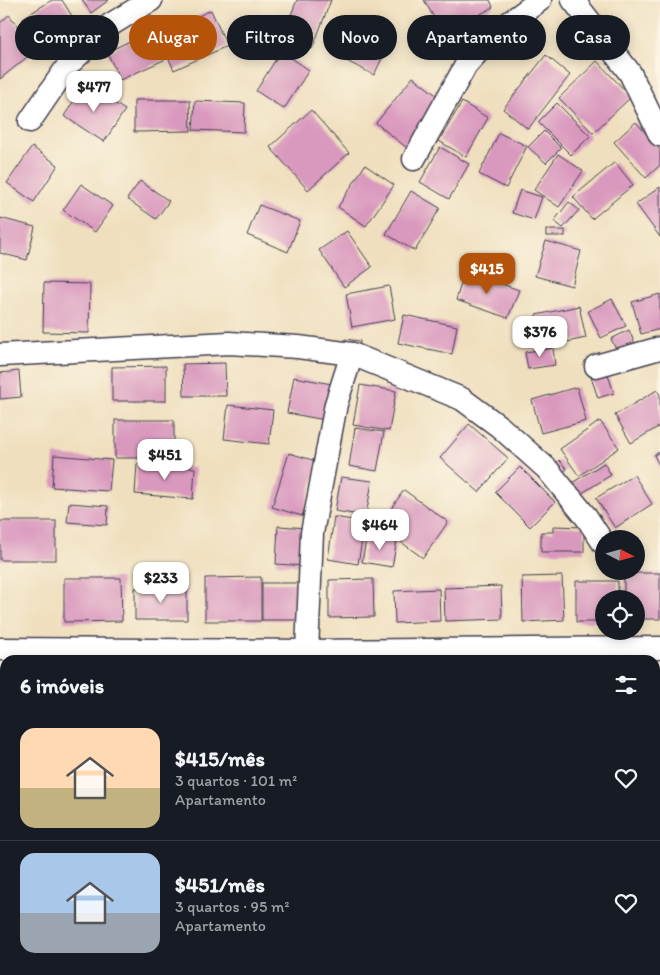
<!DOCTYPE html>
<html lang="pt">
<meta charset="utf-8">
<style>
body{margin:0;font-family:Itim,sans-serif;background:#20242c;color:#f1f3f6;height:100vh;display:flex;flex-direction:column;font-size:19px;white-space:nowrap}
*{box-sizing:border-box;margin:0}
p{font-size:16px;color:#9ea1a6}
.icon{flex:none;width:28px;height:28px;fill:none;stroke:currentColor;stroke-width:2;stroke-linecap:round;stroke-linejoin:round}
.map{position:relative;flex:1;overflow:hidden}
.details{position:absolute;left:0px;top:655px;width:660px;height:320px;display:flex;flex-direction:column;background:#171b24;border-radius:15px 15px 0 0;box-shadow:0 2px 12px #0003}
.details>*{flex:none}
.top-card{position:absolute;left:15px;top:15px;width:630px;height:45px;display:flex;gap:10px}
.needle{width:32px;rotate:96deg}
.fabs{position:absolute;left:595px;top:530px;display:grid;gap:10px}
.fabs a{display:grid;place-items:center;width:50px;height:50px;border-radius:50%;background:#171b24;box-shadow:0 2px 12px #0003;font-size:25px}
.price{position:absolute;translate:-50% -42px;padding:0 11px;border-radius:10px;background:#fff;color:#222;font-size:16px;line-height:32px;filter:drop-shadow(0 1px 2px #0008)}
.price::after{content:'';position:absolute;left:50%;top:30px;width:15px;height:11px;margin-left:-8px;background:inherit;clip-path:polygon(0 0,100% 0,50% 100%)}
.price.current{background:#b45309;color:#fff}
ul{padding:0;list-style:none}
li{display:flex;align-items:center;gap:15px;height:125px;padding:0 20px}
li+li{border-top:1px solid #363941}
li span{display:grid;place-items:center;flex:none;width:140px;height:100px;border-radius:15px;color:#555}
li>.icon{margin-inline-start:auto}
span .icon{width:60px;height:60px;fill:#fffc;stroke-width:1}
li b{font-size:21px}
h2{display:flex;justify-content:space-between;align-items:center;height:60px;padding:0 20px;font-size:21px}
.tag{padding:0 18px;border-radius:22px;background:#171b24;box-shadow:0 2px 12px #0003;font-size:18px;line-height:45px}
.tag.current{background:#b45309;color:#fff}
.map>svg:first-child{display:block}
.building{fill:#d998bd}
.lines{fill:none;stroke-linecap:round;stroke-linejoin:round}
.minor-casing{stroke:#413e4f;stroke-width:25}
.minor{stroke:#fff;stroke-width:22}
</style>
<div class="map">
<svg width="660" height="975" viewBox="0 0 660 975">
<rect width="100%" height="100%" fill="#fcf5e5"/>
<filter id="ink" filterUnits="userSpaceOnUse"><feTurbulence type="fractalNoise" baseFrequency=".02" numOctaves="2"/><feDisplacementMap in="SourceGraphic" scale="10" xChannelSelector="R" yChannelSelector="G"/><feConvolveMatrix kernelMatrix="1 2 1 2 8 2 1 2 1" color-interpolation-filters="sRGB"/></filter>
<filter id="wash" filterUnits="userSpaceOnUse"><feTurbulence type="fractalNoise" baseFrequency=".0096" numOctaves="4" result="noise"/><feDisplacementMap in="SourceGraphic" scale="20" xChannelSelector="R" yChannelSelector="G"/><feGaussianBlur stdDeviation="1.12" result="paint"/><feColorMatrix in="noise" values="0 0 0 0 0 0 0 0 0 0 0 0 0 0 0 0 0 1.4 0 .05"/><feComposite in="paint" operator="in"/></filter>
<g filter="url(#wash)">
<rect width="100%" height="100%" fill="#efdfbe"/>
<g id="blocks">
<g class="building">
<polygon points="52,0 62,0 75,21 40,44 23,18"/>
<polygon points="82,0 109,0 91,13"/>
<polygon points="297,0 331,0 312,49 282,37"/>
<polygon points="424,0 490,0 493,7 444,35"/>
<polygon points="211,10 227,46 174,70 158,35"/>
<polygon points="9,15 36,50 0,79 0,23"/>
<polygon points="351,29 387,48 374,75 337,56"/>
<polygon points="153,30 166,59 120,80 107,52"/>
<polygon points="281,51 309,70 284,109 256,91"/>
<polygon points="546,55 570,75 528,129 503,109"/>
<polygon points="597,61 631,97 593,133 559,98"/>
<polygon points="413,77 444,101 407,148 376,123"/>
<polygon points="85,84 125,110 104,142 64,116"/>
<polygon points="134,100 190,100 191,131 134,132"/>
<polygon points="195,101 245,103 244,132 193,130"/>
<polygon points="462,102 488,118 466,157 439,141"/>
<polygon points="557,103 590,136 571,155 538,122"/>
<polygon points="311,110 349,153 308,190 270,147"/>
<polygon points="636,122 660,150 660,165 646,178 614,142"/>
<polygon points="544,131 561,148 546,163 528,147"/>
<polygon points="499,133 527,146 506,188 479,174"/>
<polygon points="32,147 58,165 34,202 7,183"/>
<polygon points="440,147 469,164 449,199 420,182"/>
<polygon points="558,154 583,171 559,207 534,190"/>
<polygon points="615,162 633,185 592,219 573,197"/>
<polygon points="365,165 394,185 366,226 338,207"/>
<polygon points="140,181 169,201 156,219 127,199"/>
<polygon points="81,184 113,206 95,232 63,210"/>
<polygon points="660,187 660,237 636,204"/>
<polygon points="520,190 542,197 534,220 512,213"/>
<polygon points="411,191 440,208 415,251 386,234"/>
<polygon points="569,202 579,210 563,228 554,221"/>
<polygon points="259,205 300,221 288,252 247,235"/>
<polygon points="0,218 35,227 27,260 0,253"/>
<rect x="546" y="230" width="19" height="6"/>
<polygon points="347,231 372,267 344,287 319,250"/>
<polygon points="546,241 581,251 572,286 535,276"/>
<polygon points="465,271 519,290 508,318 456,300"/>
<polygon points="44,283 90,284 89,333 43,332"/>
<polygon points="389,286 395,319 352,327 346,294"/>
<polygon points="660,294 660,329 641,334 632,302"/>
<polygon points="612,299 626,326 601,338 588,311"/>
<polygon points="579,306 586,338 542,347 536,315"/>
<polygon points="404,315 457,326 452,354 398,343"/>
<polygon points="629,330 635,344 618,353 611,339"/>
<polygon points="345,339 360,341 359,351 345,350"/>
<polygon points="553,348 555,365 528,369 525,352"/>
<polygon points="225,363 226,396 184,396 183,364"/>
<polygon points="166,366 166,401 112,401 112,367"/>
<polygon points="19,371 21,397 0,399 0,373"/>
<polygon points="607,372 614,393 598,398 591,377"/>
<polygon points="294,377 337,385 331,421 287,413"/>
<polygon points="360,385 396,391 389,431 353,425"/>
<polygon points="577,387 586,421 541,433 532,400"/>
<polygon points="657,390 660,395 660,426 631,443 615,415"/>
<polygon points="228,405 273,410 269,444 224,439"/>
<rect x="115" y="420" width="59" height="38"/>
<polygon points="600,421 619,448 579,476 560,449"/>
<polygon points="469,424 508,458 479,492 440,458"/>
<polygon points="355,428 384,432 377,471 349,466"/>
<polygon points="660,452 660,467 654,455"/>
<polygon points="289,453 319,462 302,516 272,507"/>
<polygon points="54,455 112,460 109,491 52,487"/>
<polygon points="559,460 567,469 560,475 552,467"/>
<polygon points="604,463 611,475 579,495 572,483"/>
<polygon points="137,464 195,468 193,499 135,494"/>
<polygon points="520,467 555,502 530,527 495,492"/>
<polygon points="634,475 652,504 615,528 596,498"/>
<polygon points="341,477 372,481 366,516 335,511"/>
<polygon points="404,490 448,522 423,558 379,526"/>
<polygon points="69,503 108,506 107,525 67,522"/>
<polygon points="334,517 365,522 358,564 328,559"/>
<rect x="0" y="521" width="56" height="39"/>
<polygon points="278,526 308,528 306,566 276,564"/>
<polygon points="553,526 584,527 584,552 541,552 541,532 553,532"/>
<polygon points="367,535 397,540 392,567 362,562"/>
<polygon points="624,573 660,573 660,619 636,619 636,599 624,599"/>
<polygon points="562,576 564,620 523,622 522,577"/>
<polygon points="261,577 261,621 205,621 205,578"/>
<polygon points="64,578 121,578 122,621 64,622"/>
<polygon points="373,579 374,617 329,618 329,580"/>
<polygon points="576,581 618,581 618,599 604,599 604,622 576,622"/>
<rect x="262" y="583" width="46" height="37"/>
<polygon points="501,586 502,619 445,621 444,588"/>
<polygon points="187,587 187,620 135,620 135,588"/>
<polygon points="439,589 440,621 395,623 394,591"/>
<rect x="655" y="730" width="5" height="37"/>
<rect x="0" y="816" width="5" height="34"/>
<polygon points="5,861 5,904 0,904 0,862"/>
<polygon points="655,865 659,865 660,908 655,908"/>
<polygon points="660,937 660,961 655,961 655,938"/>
<polygon points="0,942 5,945 5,970 28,970 25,975 0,975"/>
<polygon points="50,970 59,970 67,975 47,975"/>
<polygon points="143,970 197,970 197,975 142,974"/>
<rect x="216" y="970" width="52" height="5"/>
<rect x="371" y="970" width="26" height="2"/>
<polygon points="410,970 460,970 460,975 409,974"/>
<polygon points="476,970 513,970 512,974 476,973"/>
<polygon points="522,970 574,970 574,975 521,975"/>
<polygon points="582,970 632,970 632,974 582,972"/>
</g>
</g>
</g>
<g filter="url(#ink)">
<use href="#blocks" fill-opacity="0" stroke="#413e4f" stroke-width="1"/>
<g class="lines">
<defs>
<g id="minor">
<polyline points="573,0 630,73 660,135"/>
<polyline points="30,121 69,64 110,25 151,0"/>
<polyline points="414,159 466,65 494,34 540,0"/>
<polyline points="0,355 229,343 298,347 352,354 462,399 500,427 547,469 587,518 604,544"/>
<polyline points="596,366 660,348"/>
<polyline points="0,649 307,651 660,648"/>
<polyline points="307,651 312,533 336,404 352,354"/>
<polyline points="655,786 660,785"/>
<polyline points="0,788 5,788"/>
<polyline points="0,913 5,913"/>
<polyline points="655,918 660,919"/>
</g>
</defs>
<use href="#minor" class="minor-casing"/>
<use href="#minor" class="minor"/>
</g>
</g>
</svg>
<div class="fabs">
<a><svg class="needle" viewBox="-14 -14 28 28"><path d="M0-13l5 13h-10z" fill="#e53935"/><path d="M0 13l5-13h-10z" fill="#9ea1a6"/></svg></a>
<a><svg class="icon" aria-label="locate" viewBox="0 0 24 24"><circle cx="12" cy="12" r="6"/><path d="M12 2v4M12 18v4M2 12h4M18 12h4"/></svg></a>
</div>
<b class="price" style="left:94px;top:113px">$477</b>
<b class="price current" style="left:487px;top:295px">$415</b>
<b class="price" style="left:540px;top:358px">$376</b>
<b class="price" style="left:165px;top:481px">$451</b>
<b class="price" style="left:380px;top:551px">$464</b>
<b class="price" style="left:161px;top:604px">$233</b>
<div class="top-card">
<a class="tag">Comprar</a>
<a class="tag current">Alugar</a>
<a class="tag">Filtros</a>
<a class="tag">Novo</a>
<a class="tag">Apartamento</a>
<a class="tag">Casa</a>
</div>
<section class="details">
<h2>6 imóveis<svg class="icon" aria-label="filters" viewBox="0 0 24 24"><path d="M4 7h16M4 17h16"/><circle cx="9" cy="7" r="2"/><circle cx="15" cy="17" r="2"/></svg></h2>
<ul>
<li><span style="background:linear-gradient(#ffd9b3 60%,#c2b280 0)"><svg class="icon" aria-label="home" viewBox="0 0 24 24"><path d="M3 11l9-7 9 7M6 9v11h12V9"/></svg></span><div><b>$415/mês</b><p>3 quartos · 101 m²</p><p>Apartamento</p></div><svg class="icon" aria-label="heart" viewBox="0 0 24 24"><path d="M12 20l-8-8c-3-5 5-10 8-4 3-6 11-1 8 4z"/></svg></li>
<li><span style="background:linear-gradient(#a9c7e8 60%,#9aa5b1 0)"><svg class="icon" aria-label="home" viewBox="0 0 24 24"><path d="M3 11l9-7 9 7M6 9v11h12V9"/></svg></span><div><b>$451/mês</b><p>3 quartos · 95 m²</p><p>Apartamento</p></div><svg class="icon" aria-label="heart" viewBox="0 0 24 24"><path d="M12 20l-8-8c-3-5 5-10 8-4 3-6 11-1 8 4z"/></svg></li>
</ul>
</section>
</div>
